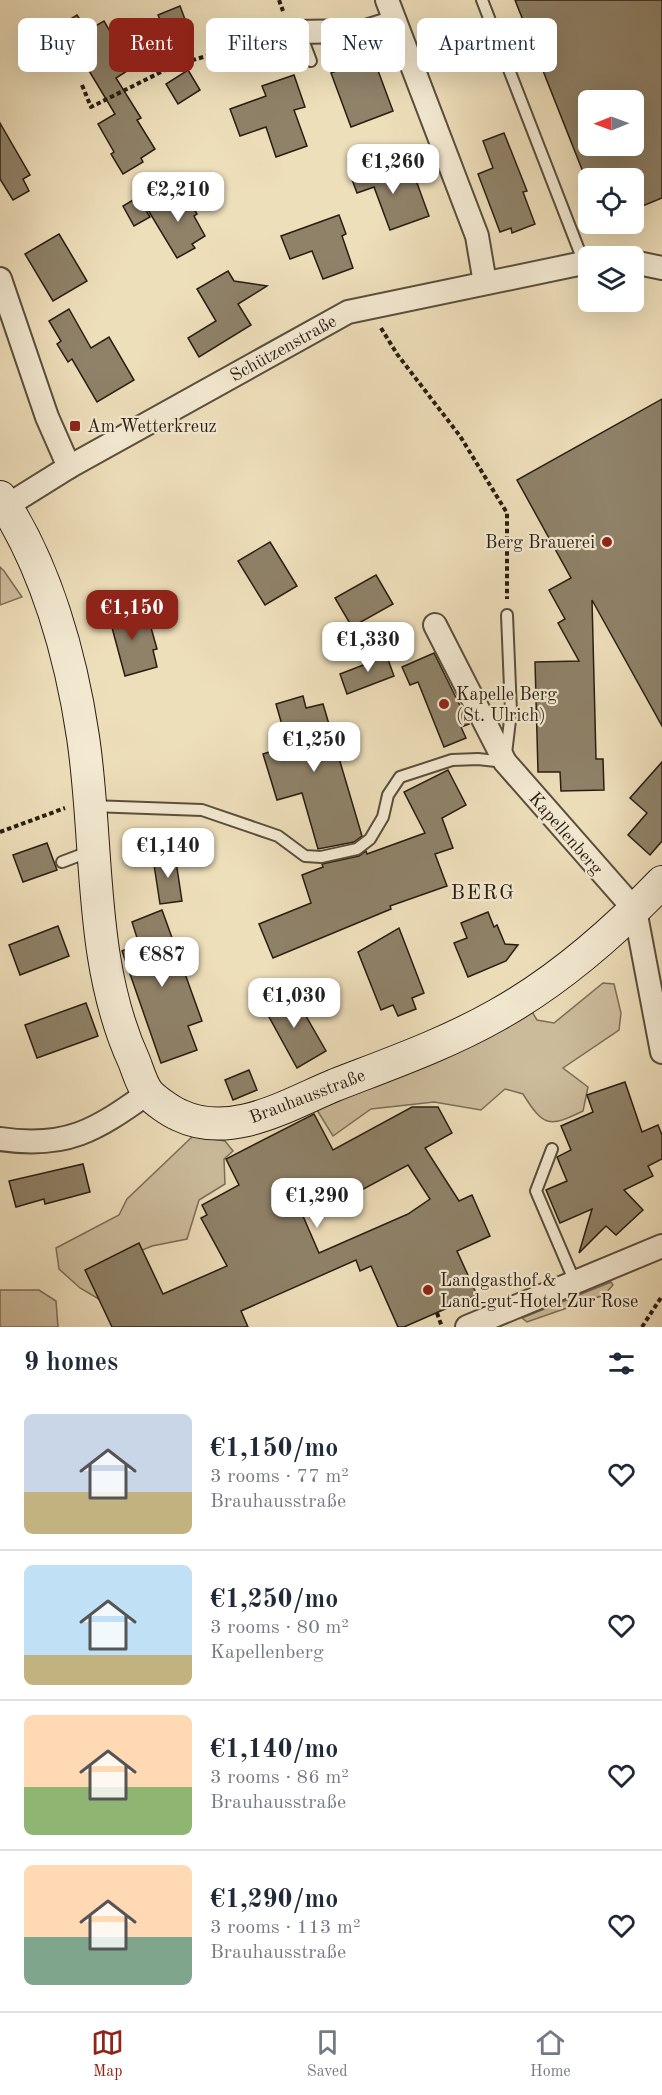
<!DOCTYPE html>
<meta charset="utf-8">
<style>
body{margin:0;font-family:"Old Standard TT",serif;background:#f6f6f7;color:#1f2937;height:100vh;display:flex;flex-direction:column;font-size:22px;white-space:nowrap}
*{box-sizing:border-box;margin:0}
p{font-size:20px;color:#747a83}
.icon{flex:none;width:33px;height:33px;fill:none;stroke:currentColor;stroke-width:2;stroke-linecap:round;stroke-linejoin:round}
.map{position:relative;height:1327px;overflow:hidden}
.drawer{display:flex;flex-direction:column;background:#fff;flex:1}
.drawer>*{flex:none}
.guide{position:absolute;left:18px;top:18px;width:627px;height:54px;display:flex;gap:12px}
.needle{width:39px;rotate:269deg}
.buttons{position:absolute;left:578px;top:90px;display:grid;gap:12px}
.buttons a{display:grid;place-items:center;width:66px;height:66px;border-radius:9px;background:#fff;box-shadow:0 6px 24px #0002;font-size:30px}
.price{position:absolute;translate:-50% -51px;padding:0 14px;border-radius:12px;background:#fff;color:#222;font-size:20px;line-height:39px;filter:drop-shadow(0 2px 3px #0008)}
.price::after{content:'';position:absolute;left:50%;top:36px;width:18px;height:14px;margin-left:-9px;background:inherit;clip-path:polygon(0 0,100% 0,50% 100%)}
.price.on{background:#8f2418;color:#fff}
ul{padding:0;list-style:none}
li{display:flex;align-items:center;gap:18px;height:150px;padding:0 24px}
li+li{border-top:2px solid #e0e1e3}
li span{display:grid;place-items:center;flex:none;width:168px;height:120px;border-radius:9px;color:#555}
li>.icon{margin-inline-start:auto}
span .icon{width:72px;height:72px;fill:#fffc;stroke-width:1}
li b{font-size:26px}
h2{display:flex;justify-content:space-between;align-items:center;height:72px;padding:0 24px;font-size:26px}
.pill{padding:0 21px;border-radius:9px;background:#fff;box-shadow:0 6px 24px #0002;font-size:21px;line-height:54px}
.pill.on{background:#8f2418;color:#fff}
.tabs{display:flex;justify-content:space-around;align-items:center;height:84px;border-top:2px solid #e0e1e3;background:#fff;font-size:16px;color:#747a83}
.tabs a{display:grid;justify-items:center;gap:3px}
.tabs .on{color:#8f2418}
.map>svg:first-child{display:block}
.green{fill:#cdbe9e;stroke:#7b6e58;stroke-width:1.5}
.building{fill:#8f8269;stroke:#291d11;stroke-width:1.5;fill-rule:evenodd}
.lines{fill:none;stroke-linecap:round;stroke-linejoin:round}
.lane-casing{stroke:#5a4e3c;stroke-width:14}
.street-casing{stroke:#5a4e3c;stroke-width:26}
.secondary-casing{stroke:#291d11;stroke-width:34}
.path{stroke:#291d11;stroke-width:4;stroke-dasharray:4.5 3;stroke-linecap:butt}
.lane{stroke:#f4ead3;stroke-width:10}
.street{stroke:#f4ead3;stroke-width:22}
.secondary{stroke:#f4ead3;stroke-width:32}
.poi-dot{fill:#8f2418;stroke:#f4ead3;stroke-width:2}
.labels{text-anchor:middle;stroke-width:4.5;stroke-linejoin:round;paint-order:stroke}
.street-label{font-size:18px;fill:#291d11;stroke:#f4ead3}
.poi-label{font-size:18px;fill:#291d11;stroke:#f4ead3;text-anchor:start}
.quarter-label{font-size:21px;letter-spacing:1.5px;fill:#291d11;stroke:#f4ead3}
</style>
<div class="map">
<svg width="662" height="1327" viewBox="0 0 662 1327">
<rect width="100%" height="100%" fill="#eedfbb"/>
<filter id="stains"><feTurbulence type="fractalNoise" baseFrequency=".00333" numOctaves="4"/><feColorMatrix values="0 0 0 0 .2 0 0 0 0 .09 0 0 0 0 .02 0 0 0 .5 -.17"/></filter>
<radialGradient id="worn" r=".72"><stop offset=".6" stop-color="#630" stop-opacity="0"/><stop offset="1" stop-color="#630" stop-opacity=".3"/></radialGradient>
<g class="green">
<polygon points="0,567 4,571 22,597 0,605"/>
<path d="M603,983L614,984L621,1013L619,1030L563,1068L588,1087L583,1111C550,1127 544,1128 523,1094L505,1089L481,1110L434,1102L371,1109L333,1136L317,1110L397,1077L531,1010L537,1020L554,1023Z"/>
<polygon points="193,1136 225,1141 233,1151 224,1159 225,1184 199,1200 187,1239 152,1246 90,1272 102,1301 80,1288 59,1269 56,1248 119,1215 127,1199"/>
<polygon points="611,1282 613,1285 604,1295 527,1322 522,1318"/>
<polygon points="0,1290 39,1290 56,1301 58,1327 0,1327"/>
</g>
<g class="building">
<path d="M515,0H662V198L633,210V178H588L587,182ZM588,100H633V146H588Z"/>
<polygon points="180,6 189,30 167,38 158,15"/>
<polygon points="77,15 87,31 104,21 121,50 116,53 127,71 116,78 141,118 137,120 155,149 141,158 143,162 123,174 111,154 114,152 98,124 115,114 82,59 66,69 52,30"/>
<polygon points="373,57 393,111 351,127 331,73"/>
<polygon points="188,70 200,90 178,104 166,84"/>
<polygon points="294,75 305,107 294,110 307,146 276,157 266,127 240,136 230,109 266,96 262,86"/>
<polygon points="0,123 30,175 23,179 29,191 13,200 0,179"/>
<polygon points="504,133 527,191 523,192 535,224 512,233 511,228 500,232 478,174 493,168 483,141"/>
<polygon points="383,162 390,181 413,172 429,216 390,230 374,187 357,193 350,174"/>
<polygon points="183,190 197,214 194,216 205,236 192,244 195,248 177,258 148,210"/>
<polygon points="138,197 150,217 134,226 123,206"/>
<polygon points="339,215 346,234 342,236 353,268 323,279 312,251 290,259 281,236"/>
<polygon points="59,234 87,281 53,301 25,254"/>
<polygon points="228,271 234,281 267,286 238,304 251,325 199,357 188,338 216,321 197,289"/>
<polygon points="69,309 91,348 109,337 134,380 97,402 72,359 68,362 57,344 61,341 49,321"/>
<polygon points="662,399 662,726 592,600 596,759 603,759 604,790 561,791 560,772 538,772 535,662 579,661 558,623 565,619 549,590 571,578 517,480"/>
<polygon points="270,542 297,586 265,605 238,561"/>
<polygon points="376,575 393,604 352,627 335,598"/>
<polygon points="131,603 137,628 150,624 157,649 153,650 157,667 125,676 107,609"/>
<polygon points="385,651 394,676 347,694 340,674 366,664 364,660"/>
<polygon points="434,653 469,724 461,727 466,738 444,747 418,682 410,685 402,667"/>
<polygon points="303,696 306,708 323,704 362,836 354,842 318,849 302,793 277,800 263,754 288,746 276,704"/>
<polygon points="662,762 662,841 650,855 628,835 647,813 630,798"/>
<polygon points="448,770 466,805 442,818 453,848 435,854 447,886 390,906 391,909 273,958 259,924 311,903 302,875 323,867 322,864 359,856 366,851 367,854 425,833 404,792"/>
<polygon points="47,843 57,870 23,882 13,855"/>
<polygon points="175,855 182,901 160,904 153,858"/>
<polygon points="162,910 202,1021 188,1026 197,1050 161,1063 122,951 139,944 132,922"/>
<polygon points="488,912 494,927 497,925 505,944 518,945 506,961 468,977 454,943 467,938 461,923"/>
<polygon points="58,926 69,956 20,975 9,945"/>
<polygon points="399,928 424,993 412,998 416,1009 398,1016 393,1005 381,1010 358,952"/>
<polygon points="291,990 326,1051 297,1068 263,1006"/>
<polygon points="86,1003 98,1036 37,1058 25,1025"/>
<polygon points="249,1070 257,1090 233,1100 225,1080"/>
<polygon points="625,1082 642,1132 658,1125 662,1135 662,1159 648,1166 653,1176 624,1190 643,1210 616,1235 606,1226 579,1253 592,1209 560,1223 546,1190 567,1181 557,1157 571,1150 561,1126 593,1112 587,1095"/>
<path d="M412,1107H438L452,1133L425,1148L459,1201L472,1195L490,1236L457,1251L477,1295L404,1327H398L371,1266L360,1271L356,1260L241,1311L248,1327H112L85,1270L139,1243L163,1294L227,1266L201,1218L207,1215L202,1205L239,1185L226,1159L314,1114L333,1150ZM408,1165L430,1199L408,1214L319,1253L303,1216L354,1189L356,1193Z"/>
<polygon points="83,1164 90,1192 45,1204 44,1199 16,1207 9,1181"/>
</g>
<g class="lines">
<defs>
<g id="lane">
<polyline points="482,0 584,263"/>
<polyline points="300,32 311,61"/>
<polyline points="91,806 202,810 278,836 305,856 321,857 357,849 370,839 383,817 388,795 400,777 452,760 478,759 505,762 511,712 507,615"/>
<polyline points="62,862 91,851"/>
<polyline points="552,1149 536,1191 574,1280"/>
</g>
<g id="street">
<polyline points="387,0 477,236 485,283"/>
<polyline points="242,46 291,32 366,31 395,22"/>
<polyline points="633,262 662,268"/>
<polyline points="0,279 47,417 69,467"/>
<polyline points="0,510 69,467 348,312 588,262"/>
<polyline points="435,625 505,762 635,910 662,1052"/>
<path d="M0,1139C67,1149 96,1130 148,1093"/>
<polyline points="467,1327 662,1246"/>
</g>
<path id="secondary" d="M0,497C46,566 71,656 83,737C99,844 88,961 134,1061C138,1071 142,1086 149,1094C156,1101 170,1111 179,1115C231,1140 287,1105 335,1085C389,1064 446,1044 497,1015C558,981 614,932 662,882"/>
</defs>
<use href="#lane" class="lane-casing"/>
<use href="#street" class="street-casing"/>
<use href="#secondary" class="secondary-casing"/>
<g class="path">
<polyline points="279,0 283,11"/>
<polyline points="82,85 91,107 175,65 221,52"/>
<polyline points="381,328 397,354 460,436 507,513 507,599"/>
<polyline points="0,832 65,808"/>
<polyline points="437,1313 442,1327"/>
<polyline points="642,1327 662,1296"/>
</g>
<use href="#lane" class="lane"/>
<use href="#street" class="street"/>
<use href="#secondary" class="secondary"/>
</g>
<g class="poi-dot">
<rect x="69" y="420" width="12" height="12" rx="3"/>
<circle cx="607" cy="542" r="6"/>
<circle cx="444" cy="704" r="6"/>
<circle cx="428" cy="1290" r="6"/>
</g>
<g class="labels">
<g class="street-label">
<text transform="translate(283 348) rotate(-29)" y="6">Schützenstraße</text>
<text transform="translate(566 833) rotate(49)" y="6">Kapellenberg</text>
<text transform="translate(307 1096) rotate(-21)" y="6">Brauhausstraße</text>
</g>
<g class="poi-label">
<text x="87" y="432">Am Wetterkreuz</text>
<text x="595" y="548" text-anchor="end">Berg Brauerei</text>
<text x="456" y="700">Kapelle Berg<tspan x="456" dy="21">(St. Ulrich)</tspan></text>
<text x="440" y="1286">Landgasthof &amp;<tspan x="440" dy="21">Land-gut-Hotel Zur Rose</tspan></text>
</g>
<g class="quarter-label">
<text x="483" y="899">BERG</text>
</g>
</g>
<rect width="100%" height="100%" filter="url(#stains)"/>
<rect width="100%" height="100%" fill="url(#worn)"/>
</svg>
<div class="buttons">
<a><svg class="needle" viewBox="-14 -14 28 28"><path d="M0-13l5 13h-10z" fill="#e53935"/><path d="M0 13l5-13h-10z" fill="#747a83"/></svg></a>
<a><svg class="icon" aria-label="locate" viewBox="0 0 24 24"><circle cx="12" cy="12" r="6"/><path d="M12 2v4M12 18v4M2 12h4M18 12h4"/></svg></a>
<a><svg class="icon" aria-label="layers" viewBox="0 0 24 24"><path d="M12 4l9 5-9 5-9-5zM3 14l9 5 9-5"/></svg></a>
</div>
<b class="price" style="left:393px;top:195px">€1,260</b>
<b class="price" style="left:178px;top:223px">€2,210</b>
<b class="price on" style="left:132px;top:641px">€1,150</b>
<b class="price" style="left:368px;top:673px">€1,330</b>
<b class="price" style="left:314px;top:773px">€1,250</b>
<b class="price" style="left:168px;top:879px">€1,140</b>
<b class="price" style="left:162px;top:988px">€887</b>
<b class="price" style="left:294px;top:1029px">€1,030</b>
<b class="price" style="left:317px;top:1229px">€1,290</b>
<div class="guide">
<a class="pill">Buy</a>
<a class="pill on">Rent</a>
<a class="pill">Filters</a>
<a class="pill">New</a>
<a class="pill">Apartment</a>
</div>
</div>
<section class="drawer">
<h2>9 homes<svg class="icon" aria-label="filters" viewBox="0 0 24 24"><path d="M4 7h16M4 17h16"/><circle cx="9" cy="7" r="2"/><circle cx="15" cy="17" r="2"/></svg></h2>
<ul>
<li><span style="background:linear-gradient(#c9d6e8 65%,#c2b280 0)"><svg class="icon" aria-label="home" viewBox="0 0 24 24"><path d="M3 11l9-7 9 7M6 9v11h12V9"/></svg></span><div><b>€1,150/mo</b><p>3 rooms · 77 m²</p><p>Brauhausstraße</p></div><svg class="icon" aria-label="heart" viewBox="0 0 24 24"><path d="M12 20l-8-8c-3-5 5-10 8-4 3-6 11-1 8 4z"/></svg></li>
<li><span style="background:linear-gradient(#bfe0f5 75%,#c2b280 0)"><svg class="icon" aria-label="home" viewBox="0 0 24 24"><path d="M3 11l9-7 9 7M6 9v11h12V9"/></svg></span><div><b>€1,250/mo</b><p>3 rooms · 80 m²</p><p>Kapellenberg</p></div><svg class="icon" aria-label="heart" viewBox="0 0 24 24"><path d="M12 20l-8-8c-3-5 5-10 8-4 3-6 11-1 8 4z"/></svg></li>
<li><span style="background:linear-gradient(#ffd9b3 60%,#8fb573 0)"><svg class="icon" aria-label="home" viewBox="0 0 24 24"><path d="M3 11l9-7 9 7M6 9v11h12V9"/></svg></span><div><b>€1,140/mo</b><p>3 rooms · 86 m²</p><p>Brauhausstraße</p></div><svg class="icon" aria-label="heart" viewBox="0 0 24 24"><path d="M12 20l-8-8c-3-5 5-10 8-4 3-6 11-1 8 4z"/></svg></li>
<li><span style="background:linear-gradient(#ffd9b3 60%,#7fa58c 0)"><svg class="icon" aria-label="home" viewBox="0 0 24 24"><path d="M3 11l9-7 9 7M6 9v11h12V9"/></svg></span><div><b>€1,290/mo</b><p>3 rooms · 113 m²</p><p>Brauhausstraße</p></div><svg class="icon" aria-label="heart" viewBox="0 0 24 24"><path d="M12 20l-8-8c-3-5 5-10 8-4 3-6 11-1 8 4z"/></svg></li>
</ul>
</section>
<nav class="tabs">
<a class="on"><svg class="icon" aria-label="map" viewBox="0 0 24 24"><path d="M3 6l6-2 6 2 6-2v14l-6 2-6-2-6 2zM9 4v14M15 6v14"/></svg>Map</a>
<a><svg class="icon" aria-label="saved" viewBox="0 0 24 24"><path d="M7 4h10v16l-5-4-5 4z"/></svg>Saved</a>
<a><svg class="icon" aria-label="home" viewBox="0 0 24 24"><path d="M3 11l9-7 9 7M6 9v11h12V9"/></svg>Home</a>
</nav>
